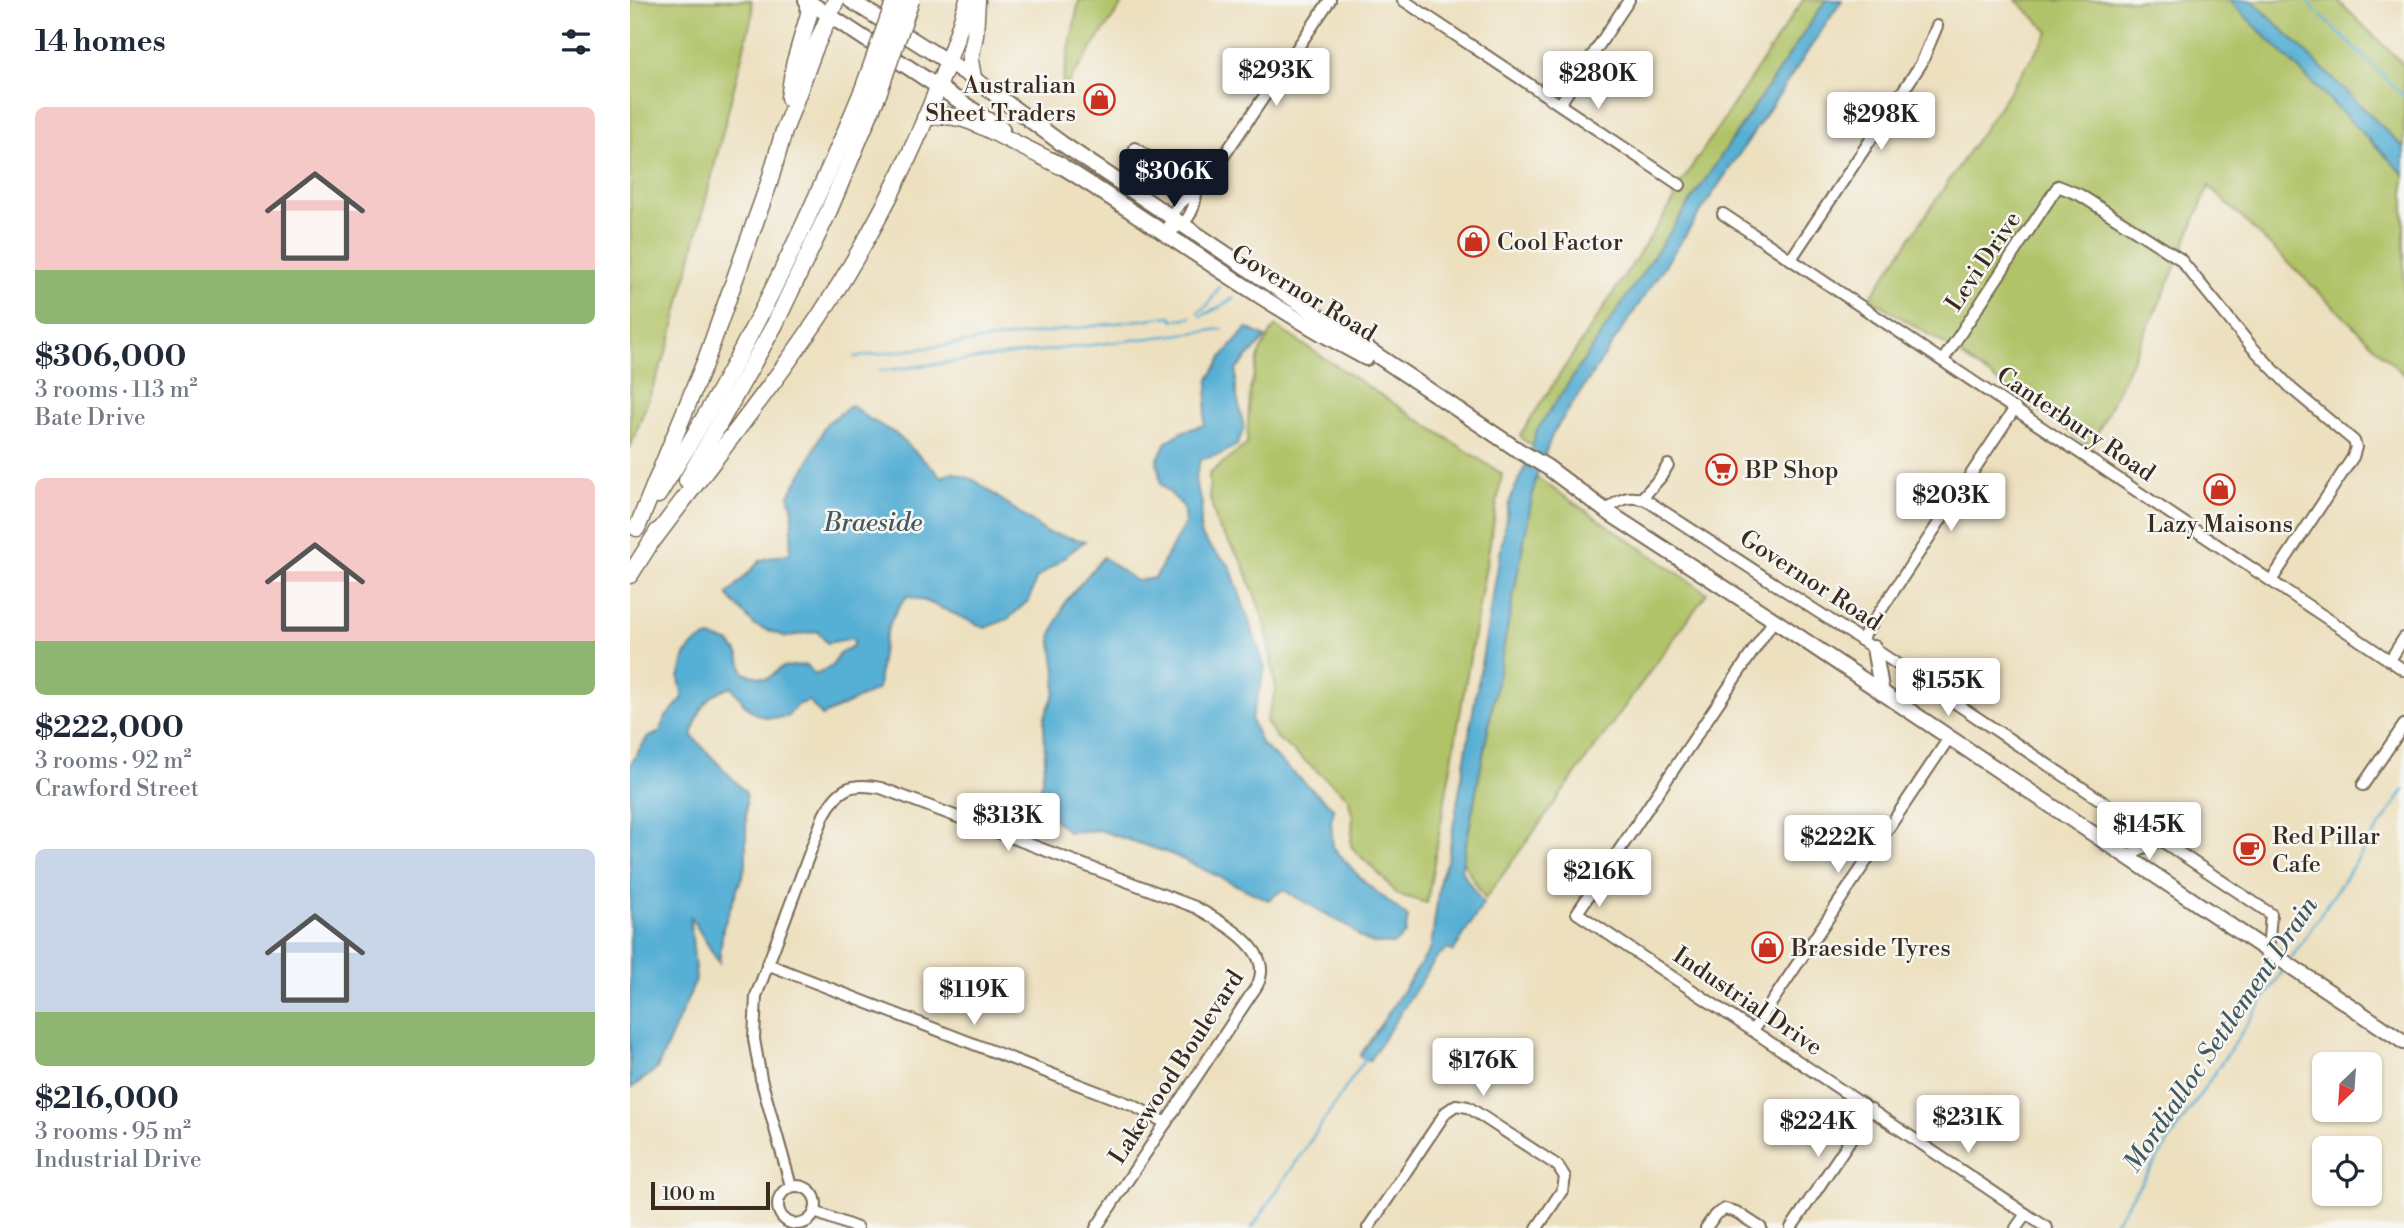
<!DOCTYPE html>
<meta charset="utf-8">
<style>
body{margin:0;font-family:"Libre Bodoni",serif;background:#f2f2f3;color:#1f2937;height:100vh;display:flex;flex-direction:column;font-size:26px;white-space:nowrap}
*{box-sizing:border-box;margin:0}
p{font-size:23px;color:#747a83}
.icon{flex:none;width:38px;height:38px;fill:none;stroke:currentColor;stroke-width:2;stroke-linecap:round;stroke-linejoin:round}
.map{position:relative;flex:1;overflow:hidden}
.panel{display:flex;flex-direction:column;background:#fff;width:630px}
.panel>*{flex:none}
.needle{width:46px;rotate:205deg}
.buttons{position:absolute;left:1682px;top:1052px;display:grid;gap:14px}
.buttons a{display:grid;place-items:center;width:70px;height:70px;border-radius:10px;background:#fff;box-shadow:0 2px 5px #0004;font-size:35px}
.scale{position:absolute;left:21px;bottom:18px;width:119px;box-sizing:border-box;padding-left:7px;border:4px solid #3b2a1e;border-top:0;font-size:19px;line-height:24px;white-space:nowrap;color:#3b2a1e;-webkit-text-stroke:5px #f6f6f2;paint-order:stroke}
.price{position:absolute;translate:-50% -60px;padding:0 16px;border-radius:7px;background:#fff;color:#222;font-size:23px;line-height:46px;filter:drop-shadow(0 2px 4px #0008)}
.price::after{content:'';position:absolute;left:50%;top:42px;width:21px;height:16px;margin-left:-10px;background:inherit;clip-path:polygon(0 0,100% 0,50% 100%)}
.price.on{background:#111827;color:#fff}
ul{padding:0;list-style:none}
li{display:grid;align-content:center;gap:14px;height:371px;padding:0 35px}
li span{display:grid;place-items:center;height:217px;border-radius:10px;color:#555}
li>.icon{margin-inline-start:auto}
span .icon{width:126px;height:126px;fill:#fffc;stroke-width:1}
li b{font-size:30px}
h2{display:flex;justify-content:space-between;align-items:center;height:84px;padding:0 35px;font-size:30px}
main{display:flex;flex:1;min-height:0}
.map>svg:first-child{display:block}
.green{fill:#b0c367;stroke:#767642;stroke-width:2}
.water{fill:#56afd4;stroke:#486c79;stroke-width:2}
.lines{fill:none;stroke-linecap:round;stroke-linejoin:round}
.stream{stroke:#56afd4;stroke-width:2.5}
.minor-casing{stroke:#796a56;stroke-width:14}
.major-casing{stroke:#796a56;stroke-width:18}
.highway-casing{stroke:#796a56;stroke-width:19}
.minor{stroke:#fff;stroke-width:10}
.major{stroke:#fff;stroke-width:14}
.highway{stroke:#fff;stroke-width:16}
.highway-bridge-casing{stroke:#796a56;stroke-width:19;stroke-linecap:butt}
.highway-bridge{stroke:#fff;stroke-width:16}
.labels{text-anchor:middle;stroke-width:5;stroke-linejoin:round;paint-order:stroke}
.poi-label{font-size:24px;fill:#3b2a1e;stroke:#f6f6f2;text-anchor:start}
.street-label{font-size:24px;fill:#3b2a1e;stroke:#f6f6f2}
.water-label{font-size:26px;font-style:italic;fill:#44595e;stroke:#f6f6f2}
</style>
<main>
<section class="panel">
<h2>14 homes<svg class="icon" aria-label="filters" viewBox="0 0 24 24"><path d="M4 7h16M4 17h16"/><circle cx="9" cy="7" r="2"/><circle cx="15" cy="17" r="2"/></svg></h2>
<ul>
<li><span style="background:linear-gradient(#f6c9c9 75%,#8fb573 0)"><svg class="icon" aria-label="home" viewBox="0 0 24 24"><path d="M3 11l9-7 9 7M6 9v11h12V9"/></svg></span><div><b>$306,000</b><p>3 rooms · 113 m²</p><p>Bate Drive</p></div></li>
<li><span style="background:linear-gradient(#f6c9c9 75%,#8fb573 0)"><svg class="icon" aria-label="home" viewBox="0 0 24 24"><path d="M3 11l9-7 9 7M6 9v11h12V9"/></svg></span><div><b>$222,000</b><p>3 rooms · 92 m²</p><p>Crawford Street</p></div></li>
<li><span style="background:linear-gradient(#c9d6e8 75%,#8fb573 0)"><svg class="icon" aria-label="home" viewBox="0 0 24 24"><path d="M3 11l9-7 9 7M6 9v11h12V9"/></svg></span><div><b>$216,000</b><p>3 rooms · 95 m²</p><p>Industrial Drive</p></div></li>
</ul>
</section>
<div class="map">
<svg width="1774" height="1228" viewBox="0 0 1774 1228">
<rect width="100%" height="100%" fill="#f6f6f2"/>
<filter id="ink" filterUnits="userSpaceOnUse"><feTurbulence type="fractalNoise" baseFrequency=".0143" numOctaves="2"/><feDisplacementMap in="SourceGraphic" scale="14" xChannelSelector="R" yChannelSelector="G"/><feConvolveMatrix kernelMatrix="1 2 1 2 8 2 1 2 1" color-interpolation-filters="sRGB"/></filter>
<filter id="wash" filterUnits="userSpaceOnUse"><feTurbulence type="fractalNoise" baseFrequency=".00686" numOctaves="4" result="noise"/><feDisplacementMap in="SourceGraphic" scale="28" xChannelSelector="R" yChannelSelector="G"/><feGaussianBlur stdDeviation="1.57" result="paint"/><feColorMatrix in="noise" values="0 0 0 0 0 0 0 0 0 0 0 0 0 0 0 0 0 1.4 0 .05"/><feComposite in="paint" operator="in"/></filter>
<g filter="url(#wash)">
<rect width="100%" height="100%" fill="#ede0bf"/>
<g class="green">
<polygon points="0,0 121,0 123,12 40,342 0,448"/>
<polygon points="449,0 495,0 430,95"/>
<polygon points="1173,0 1196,0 905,433 904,446 893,440 890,435 1045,199 1043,195"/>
<polygon points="1386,0 1599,0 1774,174 1774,375 1579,186 1534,293 1461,447 1320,348 1240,298 1419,32"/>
<polygon points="1622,0 1707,0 1774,65 1774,148"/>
<path d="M645,326L872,474L797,903L766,894C754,876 735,862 721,846L723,818L718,797L645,736L636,721L646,690L636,626L613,563L588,527L580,498L579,474L617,444L620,390L630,352Z"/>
<polygon points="906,477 1077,593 855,899 833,862"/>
</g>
<g class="water">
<path d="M1196,0H1212L923,433L906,477L831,870L853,904L823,952L818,949L807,957L739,1061L730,1056L801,948L810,879L818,858L878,507C885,480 903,461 905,433Z"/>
<polygon points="1599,0 1622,0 1774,148 1774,174"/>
<polygon points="617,328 636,337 606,370 606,392 614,428 607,445 591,454 570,460 565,481 572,503 570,534 582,549 600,566 635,668 621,720 632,745 704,809 701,821 703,847 733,881 778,917 775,934 764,944 741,943 730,937 719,927 653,890 638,900 541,854 469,830 438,832 421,816 410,790 415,761 414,719 425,692 426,671 421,637 435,602 473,557 506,581 525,578 555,523 553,506 531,484 527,461 536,442 554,431 574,425 579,379 593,356"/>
<path d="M222,405L238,418L266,434L312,477L322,472L344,480L416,532L455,541L406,579L399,600L378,619L355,628L298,602L277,596C253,623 251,654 248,689L192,716L179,701L167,705L157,717C125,721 119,711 102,687C77,692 67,712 62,736L116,793V865L93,928L89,963L60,916L66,980L27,1069L0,1089V765L17,738L30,732L34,719L53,698L49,678L55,655L67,642L79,637L99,642L108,653L114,673L137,679L152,667L177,665L185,675L202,666L210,653L223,646L224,638L197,643L187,631L156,637L124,625L97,595L131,560L160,553L163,511L159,495L178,463L196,424Z"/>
</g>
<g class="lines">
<g class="stream">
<polyline points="1676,0 1686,11"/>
<polyline points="1690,15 1774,96"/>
<polyline points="568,312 578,305 589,287"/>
<polyline points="571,316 590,307 604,297"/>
<polyline points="225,357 541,316 544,320 561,317"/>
<polyline points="249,371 593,329"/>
<polyline points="1660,960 1774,790"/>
<polyline points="622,1228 737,1056"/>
<polyline points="1481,1228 1654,969"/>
</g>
</g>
</g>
<g filter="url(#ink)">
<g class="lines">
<defs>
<g id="minor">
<polyline points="773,0 1050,185"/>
<polyline points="930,104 999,0"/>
<polyline points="505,148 568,191"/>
<polyline points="1093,214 1774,670"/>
<path d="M546,228C559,222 565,207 566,193"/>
<path d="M537,233C544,198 555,204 576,182L700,0"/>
<polyline points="1161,259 1291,64 1307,26"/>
<polyline points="1313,360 1428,186 1450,195 1550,259 1622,347 1662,389 1724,441 1726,447 1723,457 1641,581"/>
<polyline points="1011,499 1030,478 1038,465"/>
<path d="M976,511C990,498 999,495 1016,500L1231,640L1641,914L1638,951"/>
<polyline points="1144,620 947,913 1417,1228"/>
<polyline points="1231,640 1385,408"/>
<polyline points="1760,660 1774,638"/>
<polyline points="1733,785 1774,725"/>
<polyline points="1496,856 1530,840"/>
<polyline points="137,964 504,1106 536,1123"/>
<polyline points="1123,1030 1319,738"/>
<circle cx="167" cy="1205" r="19"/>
<path d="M161,1186L131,1079L124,1039L126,996L194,815C209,788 220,782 251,788L565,907C588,920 639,946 630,978C629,983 625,989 622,993L466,1228"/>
<polyline points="185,1212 227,1228"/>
<polyline points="738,1228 816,1112 826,1105 838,1107 928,1166 935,1177 933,1189 907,1228"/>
<polyline points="1076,1228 1085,1215 1095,1209 1106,1212 1131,1228"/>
<polyline points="1161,1228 1241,1109"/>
<polyline points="1386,1228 1396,1214"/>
</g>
<g id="major">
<polyline points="176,0 372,129"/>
<polyline points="220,0 343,78 431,143 888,450 917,467 976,511 1144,620 1774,1042"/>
<path d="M422,160C527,225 626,300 736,358"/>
<polyline points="1244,648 1252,693"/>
</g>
<g id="highway">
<polyline points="343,78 340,60 345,35 347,0"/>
<polyline points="159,98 164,65 179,14 179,2"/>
<path d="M295,118C329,111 348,124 377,139C395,148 413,157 431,166"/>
<polyline points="57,481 145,324 197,215 248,94"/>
<path d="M28,495C110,365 176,229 234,87"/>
<polyline points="7,528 77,357 139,183 154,131 184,50 206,0"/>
<path d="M24,539C79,465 138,393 189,317C253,220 305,111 338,0"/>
<polyline points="0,575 28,531"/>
</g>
</defs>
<use href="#minor" class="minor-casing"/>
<use href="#major" class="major-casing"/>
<use href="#highway" class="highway-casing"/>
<use href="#minor" class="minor"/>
<use href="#major" class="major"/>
<use href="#highway" class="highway"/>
<defs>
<g id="highway-bridge">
<polyline points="234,87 265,0"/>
<polyline points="248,94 281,0"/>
</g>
</defs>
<use href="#highway-bridge" class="highway-bridge-casing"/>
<use href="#highway-bridge" class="highway-bridge"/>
</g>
</g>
<defs>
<symbol id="shop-ring" viewBox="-11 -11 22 22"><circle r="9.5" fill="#f6f6f2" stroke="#c8321e" stroke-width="1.5"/><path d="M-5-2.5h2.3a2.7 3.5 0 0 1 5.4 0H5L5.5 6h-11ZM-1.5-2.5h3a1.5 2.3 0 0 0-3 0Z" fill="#c8321e"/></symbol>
<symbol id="supermarket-ring" viewBox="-11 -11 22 22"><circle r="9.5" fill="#f6f6f2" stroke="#c8321e" stroke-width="1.5"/><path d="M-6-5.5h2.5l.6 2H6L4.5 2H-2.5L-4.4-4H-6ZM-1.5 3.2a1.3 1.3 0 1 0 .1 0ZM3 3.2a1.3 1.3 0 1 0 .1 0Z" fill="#c8321e"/></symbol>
<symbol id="cafe-ring" viewBox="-11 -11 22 22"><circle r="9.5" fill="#f6f6f2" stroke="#c8321e" stroke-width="1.5"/><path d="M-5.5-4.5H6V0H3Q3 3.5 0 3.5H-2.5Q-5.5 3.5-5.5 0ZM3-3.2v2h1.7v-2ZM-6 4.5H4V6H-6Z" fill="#c8321e"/></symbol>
</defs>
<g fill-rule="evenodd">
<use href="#shop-ring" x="452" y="82" width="35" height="35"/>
<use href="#shop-ring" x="826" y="224" width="35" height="35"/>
<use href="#supermarket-ring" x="1074" y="452" width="35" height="35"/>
<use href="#shop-ring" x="1572" y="472" width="35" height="35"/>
<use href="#cafe-ring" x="1602" y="832" width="35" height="35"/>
<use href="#shop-ring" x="1120" y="930" width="35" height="35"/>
</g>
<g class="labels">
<g class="poi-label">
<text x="446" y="93" text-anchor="end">Australian<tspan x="446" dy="28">Sheet Traders</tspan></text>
<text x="867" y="250">Cool Factor</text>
<text x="1115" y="478">BP Shop</text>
<text x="1590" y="532" text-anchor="middle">Lazy Maisons</text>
<text x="1642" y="844">Red Pillar<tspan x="1642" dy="28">Cafe</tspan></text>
<text x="1161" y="956">Braeside Tyres</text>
</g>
<g class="street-label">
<text transform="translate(1353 261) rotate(-56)" y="8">Levi Drive</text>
<text transform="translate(674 293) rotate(31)" y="8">Governor Road</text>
<text transform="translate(1446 424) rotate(34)" y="8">Canterbury Road</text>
<text transform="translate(1181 580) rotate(33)" y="8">Governor Road</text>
<text transform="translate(1118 1001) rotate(34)" y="8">Industrial Drive</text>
<text transform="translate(546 1067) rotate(-57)" y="8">Lakewood Boulevard</text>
</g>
<g class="water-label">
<text x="243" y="531">Braeside</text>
<text transform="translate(1590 1034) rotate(-56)" y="9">Mordialloc Settlement Drain</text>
</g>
</g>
</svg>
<div class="buttons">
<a><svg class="needle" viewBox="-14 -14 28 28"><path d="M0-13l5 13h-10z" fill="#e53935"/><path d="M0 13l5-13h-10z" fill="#747a83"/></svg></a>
<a><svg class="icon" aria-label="locate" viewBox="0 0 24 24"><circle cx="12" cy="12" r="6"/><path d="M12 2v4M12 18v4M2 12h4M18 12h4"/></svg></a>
</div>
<div class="scale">100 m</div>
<b class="price" style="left:646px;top:108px">$293K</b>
<b class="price" style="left:968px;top:111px">$280K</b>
<b class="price" style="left:1251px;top:152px">$298K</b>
<b class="price on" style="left:544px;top:209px">$306K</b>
<b class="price" style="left:1321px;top:533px">$203K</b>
<b class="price" style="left:1318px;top:718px">$155K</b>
<b class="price" style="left:378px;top:853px">$313K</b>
<b class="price" style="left:1519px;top:862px">$145K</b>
<b class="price" style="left:1208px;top:875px">$222K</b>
<b class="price" style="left:969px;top:909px">$216K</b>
<b class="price" style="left:344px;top:1027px">$119K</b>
<b class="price" style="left:853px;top:1098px">$176K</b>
<b class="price" style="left:1338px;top:1155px">$231K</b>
<b class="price" style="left:1188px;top:1159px">$224K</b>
</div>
</main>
